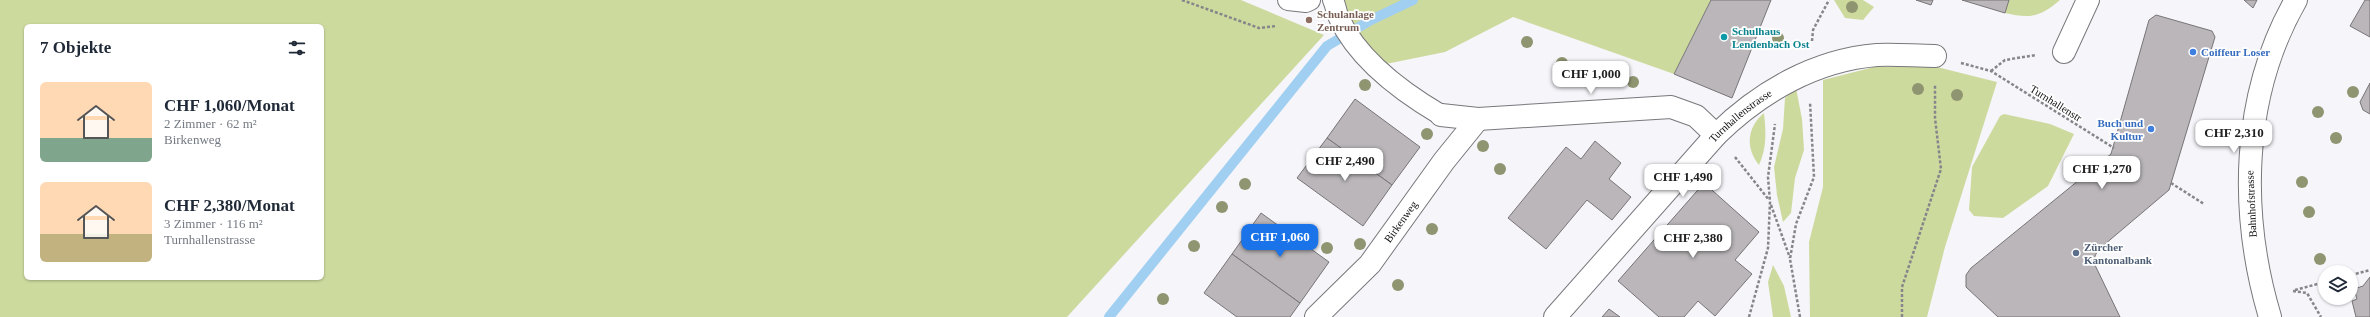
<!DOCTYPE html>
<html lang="de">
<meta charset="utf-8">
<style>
body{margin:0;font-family:"Times New Roman",serif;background:#f2f2f3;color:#1f2937;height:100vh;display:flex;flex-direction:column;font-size:15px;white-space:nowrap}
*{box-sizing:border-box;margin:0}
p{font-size:13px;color:#747a83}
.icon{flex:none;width:22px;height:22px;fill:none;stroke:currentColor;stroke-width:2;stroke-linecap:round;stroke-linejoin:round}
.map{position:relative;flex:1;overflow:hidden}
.sheet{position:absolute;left:24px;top:24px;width:300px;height:256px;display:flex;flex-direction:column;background:#fff;border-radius:6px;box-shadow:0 1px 3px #0004}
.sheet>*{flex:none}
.buttons{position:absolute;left:2318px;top:265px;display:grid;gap:8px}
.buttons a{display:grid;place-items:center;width:40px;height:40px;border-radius:50%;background:#fff;box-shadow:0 1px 3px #0004;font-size:20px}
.price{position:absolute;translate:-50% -34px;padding:0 9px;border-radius:8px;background:#fff;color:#222;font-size:13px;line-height:26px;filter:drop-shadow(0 1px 2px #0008)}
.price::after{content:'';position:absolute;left:50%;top:24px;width:12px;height:9px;margin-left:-6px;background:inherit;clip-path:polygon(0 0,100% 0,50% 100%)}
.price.active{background:#1a73e8;color:#fff}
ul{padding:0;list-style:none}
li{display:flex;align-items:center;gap:12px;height:100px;padding:0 16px}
li span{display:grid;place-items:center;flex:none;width:112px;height:80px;border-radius:6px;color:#555}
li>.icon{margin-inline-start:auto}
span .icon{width:48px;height:48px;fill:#fffc;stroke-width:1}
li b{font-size:17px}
h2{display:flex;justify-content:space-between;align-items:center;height:48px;padding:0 16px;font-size:17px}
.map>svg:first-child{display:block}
.green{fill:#cdda9e;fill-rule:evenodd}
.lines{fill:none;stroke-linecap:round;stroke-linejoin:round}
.stream{stroke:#a1cff2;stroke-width:10}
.building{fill:#bab6b9;stroke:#787477}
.service-casing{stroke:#78787c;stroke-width:22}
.minor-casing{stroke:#78787c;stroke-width:24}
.secondary-casing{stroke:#78787c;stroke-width:24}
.path{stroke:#86868a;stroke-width:2.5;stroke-dasharray:3 2;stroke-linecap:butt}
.service{stroke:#fff;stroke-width:20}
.minor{stroke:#fff;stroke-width:22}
.secondary{stroke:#fff;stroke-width:22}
.tree{fill:#909571}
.education-dot{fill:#8d6e63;stroke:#fff;stroke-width:1.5}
.culture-dot{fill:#0f9aa8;stroke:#fff;stroke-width:1.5}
.shop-dot{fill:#3f7fe0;stroke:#fff;stroke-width:1.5}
.service-dot{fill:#5c6f8a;stroke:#fff;stroke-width:1.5}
.labels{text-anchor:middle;stroke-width:3.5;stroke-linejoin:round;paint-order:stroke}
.education-label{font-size:11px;font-weight:bold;fill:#785e54;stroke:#fff;text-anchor:start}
.culture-label{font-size:11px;font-weight:bold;fill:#0d838f;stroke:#fff;text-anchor:start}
.shop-label{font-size:11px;font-weight:bold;fill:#366cbe;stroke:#fff;text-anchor:start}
.street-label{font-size:11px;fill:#101012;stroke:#fff}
.service-label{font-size:11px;font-weight:bold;fill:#4e5e75;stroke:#fff;text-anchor:start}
</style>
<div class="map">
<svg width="2370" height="317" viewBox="0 0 2370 317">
<rect width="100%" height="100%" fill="#f5f5fa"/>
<g class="green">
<path d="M0,0H1241L1324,35L1067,317H0ZM26,26H322V278H26Z"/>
<polygon points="1333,0 1711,0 1674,74 1513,17 1445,52 1376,66"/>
<polygon points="1834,0 1863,0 1874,7 1863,20 1845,18"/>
<path d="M2009,0H2060C2040,17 2030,19 2005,13Z"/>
<polygon points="1929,65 1997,82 1945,247 1927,317 1810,317 1809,242 1823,187 1823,80 1874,67"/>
<polygon points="1796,88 1802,119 1804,150 1795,178 1791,213 1783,222 1777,195 1774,167 1783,129 1785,98"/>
<path d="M1764,113C1766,132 1767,147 1759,165C1745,148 1747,127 1764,113Z"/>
<polygon points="2004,114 2050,124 2074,134 2048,186 2003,218 1974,216 1969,210 1972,167 2000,116"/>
<polygon points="1773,265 1784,286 1791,317 1773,317 1768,282"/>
</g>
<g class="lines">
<polyline class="stream" points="1109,317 1327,46 1371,20 1413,0"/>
</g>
<g class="building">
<polygon points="1711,0 1771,0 1732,98 1674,74"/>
<polygon points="1916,0 1933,0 1931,5"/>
<polygon points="1962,0 2009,0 2005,13"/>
<polygon points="2244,0 2257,0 2253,8"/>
<polygon points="2365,0 2370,0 2370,37 2350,26"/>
<polygon points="2156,15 2212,31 2215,37 2169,190 2098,250 2095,256 2094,263 2120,317 1998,317 1966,287 1966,275 1971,268 2111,154 2149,20"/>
<polygon points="2370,83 2370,114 2363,110 2360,102"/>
<polygon points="1355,99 1420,147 1392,185 1327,138"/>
<polygon points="1327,138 1392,185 1363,226 1297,178"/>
<polygon points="1595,141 1621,163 1609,179 1631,197 1612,220 1587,200 1546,249 1508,218 1566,147 1581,159"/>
<polygon points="1704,183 1759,232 1735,260 1752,274 1715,316 1698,301 1684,317 1659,317 1618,281"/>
<polygon points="1261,213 1329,262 1300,303 1232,254"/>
<polygon points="1232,254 1300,303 1290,317 1237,317 1204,293"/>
<polygon points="2370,277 2370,317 2356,317 2352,301 2357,299 2354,289 2363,286"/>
<polygon points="1609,309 1620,317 1602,317"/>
</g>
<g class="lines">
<defs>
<g id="service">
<polyline points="1288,0 1306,2 1310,0"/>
<path d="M1333,0C1336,6 1336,12 1339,18C1358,60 1402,92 1441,115"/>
</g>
<g id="minor">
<polyline points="2064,52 2088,0"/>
<polyline points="1441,115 1478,119 1671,107 1696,116 1716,135"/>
<path id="s1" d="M1316,317L1370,264L1444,161L1478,119"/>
<path id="s2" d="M1555,317L1716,135C1760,92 1815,60 1877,55C1896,54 1916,56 1935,56"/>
</g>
<path id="secondary" d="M2270,317C2239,213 2241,96 2296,0"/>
</defs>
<use href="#service" class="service-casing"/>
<use href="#minor" class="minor-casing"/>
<use href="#secondary" class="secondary-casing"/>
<g class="path">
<polyline points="1182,0 1259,28 1276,26"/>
<polyline points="1812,41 1813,30 1829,0"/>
<polyline points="1961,63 1991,71 2114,148"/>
<polyline points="1991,71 2005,60 2036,55"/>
<polyline points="1735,157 1769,200"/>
<polyline points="2171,183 2204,204"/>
<polyline points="1771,205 1790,258"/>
<polyline points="2351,275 2370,270"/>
<polyline points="2295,290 2325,282"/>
<polyline points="2293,291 2307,293 2321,317"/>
<polyline points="1749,317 1768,248 1770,202 1768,177 1775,124"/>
<polyline points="1800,317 1790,259 1796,224 1814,177 1810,102"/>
<polyline points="1902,317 1902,287 1941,169 1935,118 1935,84"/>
</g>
<use href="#service" class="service"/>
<use href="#minor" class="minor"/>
<use href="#secondary" class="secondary"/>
</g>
<g class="tree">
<circle cx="1852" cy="7" r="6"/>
<circle cx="1778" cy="38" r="6"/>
<circle cx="1527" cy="42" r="6"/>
<circle cx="1562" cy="63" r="6"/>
<circle cx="1607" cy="72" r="6"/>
<circle cx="1633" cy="82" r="6"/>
<circle cx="1365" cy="85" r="6"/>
<circle cx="1918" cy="89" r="6"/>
<circle cx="2353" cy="92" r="6"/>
<circle cx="1957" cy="95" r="6"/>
<circle cx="2318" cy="112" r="6"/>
<circle cx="1427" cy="134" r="6"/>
<circle cx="2336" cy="138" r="6"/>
<circle cx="1483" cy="146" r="6"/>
<circle cx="1500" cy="169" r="6"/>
<circle cx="2302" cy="182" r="6"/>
<circle cx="1245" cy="184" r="6"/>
<circle cx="1222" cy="207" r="6"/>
<circle cx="2309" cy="212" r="6"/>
<circle cx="1432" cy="229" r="6"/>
<circle cx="1360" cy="244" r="6"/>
<circle cx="1194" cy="246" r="6"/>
<circle cx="1327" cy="248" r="6"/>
<circle cx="2320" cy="259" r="6"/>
<circle cx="1398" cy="285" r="6"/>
<circle cx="1163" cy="299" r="6"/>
</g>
<circle class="education-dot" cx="1309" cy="20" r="4"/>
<circle class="culture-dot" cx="1724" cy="37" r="4"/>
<g class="shop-dot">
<circle cx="2193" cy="52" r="4"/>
<circle cx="2151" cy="129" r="4"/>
</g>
<circle class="service-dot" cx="2076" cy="253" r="4"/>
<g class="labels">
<g class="education-label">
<text x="1317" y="18">Schulanlage<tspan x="1317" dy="13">Zentrum</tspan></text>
</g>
<g class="culture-label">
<text x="1732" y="35">Schulhaus<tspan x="1732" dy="13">Lendenbach Ost</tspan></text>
</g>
<g class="shop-label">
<text x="2201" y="56">Coiffeur Loser</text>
<text x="2143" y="127" text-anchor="end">Buch und<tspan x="2143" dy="13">Kultur</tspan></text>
</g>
<g class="street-label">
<text transform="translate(2056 103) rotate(32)" y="4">Turnhallenstr</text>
<text dy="4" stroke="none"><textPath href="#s2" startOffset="274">Turnhallenstrasse</textPath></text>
<text transform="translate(2251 204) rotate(-93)" y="4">Bahnhofstrasse</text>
<text dy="4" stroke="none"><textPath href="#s1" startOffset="128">Birkenweg</textPath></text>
</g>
<g class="service-label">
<text x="2084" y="251">Zürcher<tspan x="2084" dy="13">Kantonalbank</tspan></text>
</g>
</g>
</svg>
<div class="buttons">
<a><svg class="icon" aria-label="layers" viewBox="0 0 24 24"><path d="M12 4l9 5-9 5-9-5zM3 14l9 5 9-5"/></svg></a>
</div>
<b class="price" style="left:1591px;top:95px">CHF 1,000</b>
<b class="price" style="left:2234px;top:154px">CHF 2,310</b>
<b class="price" style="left:1345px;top:182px">CHF 2,490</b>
<b class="price" style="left:2102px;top:190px">CHF 1,270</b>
<b class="price" style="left:1683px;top:198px">CHF 1,490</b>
<b class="price active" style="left:1280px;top:258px">CHF 1,060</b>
<b class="price" style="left:1693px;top:259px">CHF 2,380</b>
<section class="sheet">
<h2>7 Objekte<svg class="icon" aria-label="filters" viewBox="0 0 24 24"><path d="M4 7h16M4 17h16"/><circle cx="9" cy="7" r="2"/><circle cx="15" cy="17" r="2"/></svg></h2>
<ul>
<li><span style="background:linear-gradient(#ffd9b3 70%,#7fa58c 0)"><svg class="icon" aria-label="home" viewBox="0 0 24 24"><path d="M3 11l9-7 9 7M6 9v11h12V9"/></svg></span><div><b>CHF 1,060/Monat</b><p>2 Zimmer · 62 m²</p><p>Birkenweg</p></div></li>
<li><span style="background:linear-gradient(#ffd9b3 65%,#c2b280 0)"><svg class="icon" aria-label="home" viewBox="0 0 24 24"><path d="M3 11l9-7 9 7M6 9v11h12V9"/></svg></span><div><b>CHF 2,380/Monat</b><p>3 Zimmer · 116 m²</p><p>Turnhallenstrasse</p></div></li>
</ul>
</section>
</div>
